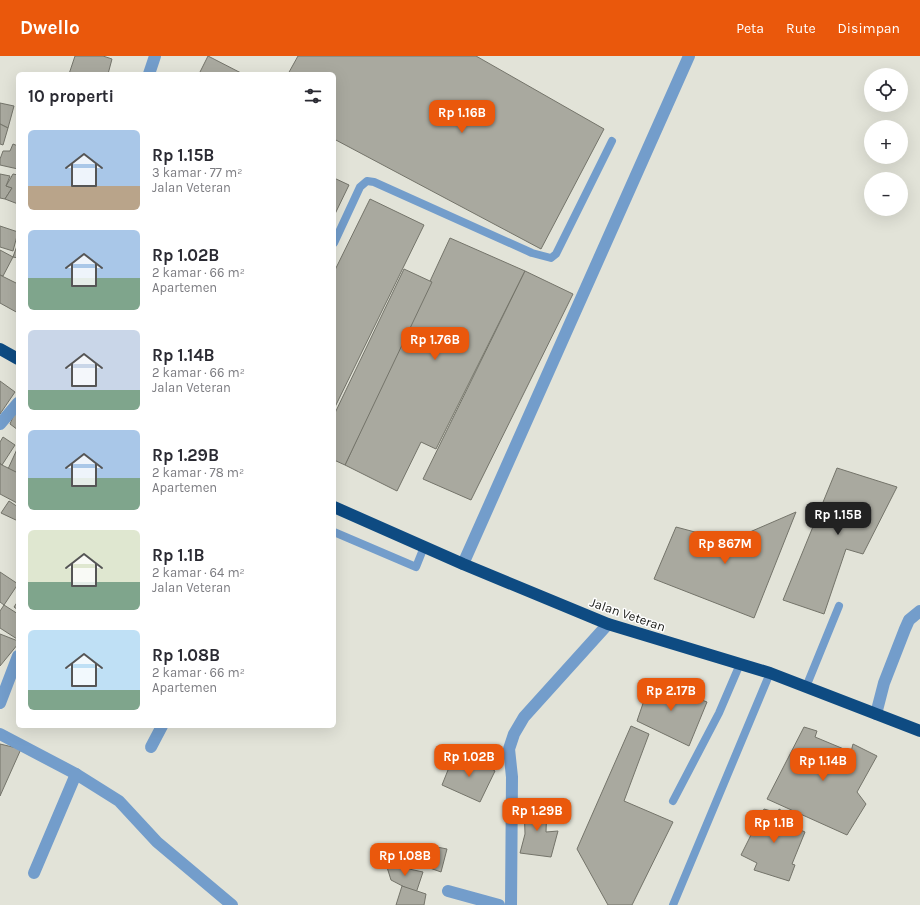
<!DOCTYPE html>
<html lang="id">
<meta charset="utf-8">
<style>
body{margin:0;font-family:Karla,sans-serif;background:#f7f7f7;color:#2b2b33;height:100vh;display:flex;flex-direction:column;font-size:15px;white-space:nowrap}
*{box-sizing:border-box;margin:0}
p{font-size:13px;color:#7c7c81}
.icon{flex:none;width:22px;height:22px;fill:none;stroke:currentColor;stroke-width:2;stroke-linecap:round;stroke-linejoin:round}
.map{position:relative;flex:1;overflow:hidden}
.drawer{position:absolute;left:16px;top:16px;width:320px;height:656px;display:flex;flex-direction:column;background:#fff;border-radius:6px;box-shadow:0 4px 16px #0002}
.drawer>*{flex:none}
.controls{position:absolute;left:864px;top:12px;display:grid;gap:8px}
.controls a{display:grid;place-items:center;width:44px;height:44px;border-radius:50%;background:#fff;box-shadow:0 4px 16px #0002;font-size:20px}
.price{position:absolute;translate:-50% -34px;padding:0 9px;border-radius:8px;background:#ea580c;color:#fff;font-size:13px;line-height:26px;filter:drop-shadow(0 1px 2px #0008)}
.price::after{content:'';position:absolute;left:50%;top:24px;width:12px;height:9px;margin-left:-6px;background:inherit;clip-path:polygon(0 0,100% 0,50% 100%)}
.price.on{background:#222;color:#fff}
ul{padding:0;list-style:none}
li{display:flex;align-items:center;gap:12px;height:100px;padding:0 12px}
li span{display:grid;place-items:center;flex:none;width:112px;height:80px;border-radius:6px;color:#555}
li>.icon{margin-inline-start:auto}
span .icon{width:48px;height:48px;fill:#fffc;stroke-width:1}
li b{font-size:17px}
h2{display:flex;justify-content:space-between;align-items:center;height:48px;padding:0 12px;font-size:17px}
header{display:flex;align-items:center;gap:24px;box-sizing:border-box;height:56px;padding:0 20px;background:#ea580c;color:#fff}
header strong{font-size:19px}
nav{display:flex;gap:22px;margin-inline-start:auto;font-size:14px}
.map>svg:first-child{display:block}
.building{fill:#a9a99f;stroke:#74746a}
.lines{fill:none;stroke-linecap:round;stroke-linejoin:round}
.lane{stroke:#739dcb;stroke-width:8}
.street{stroke:#739dcb;stroke-width:12}
.highway{stroke:#0e4b82;stroke-width:12}
.labels{text-anchor:middle;stroke-width:3;stroke-linejoin:round;paint-order:stroke}
.street-label{font-size:13px;fill:#1c1d19;stroke:#fff}
</style>
<header>
<strong>Dwello</strong>
<nav><a>Peta</a><a>Rute</a><a>Disimpan</a></nav>
</header>
<div class="map">
<svg width="920" height="849" viewBox="0 0 920 849">
<rect width="100%" height="100%" fill="#e2e3d8"/>
<g class="building">
<polygon points="75,0 103,0 112,3 108,18 69,18"/>
<polygon points="208,0 243,18 199,18"/>
<polygon points="298,0 476,0 604,73 541,193 334,83 334,18 288,18"/>
<polygon points="0,47 14,50 8,72 0,68"/>
<polygon points="0,68 8,72 3,89 0,88"/>
<polygon points="13,88 18,90 18,113 0,109 0,103 3,95 10,95"/>
<polygon points="0,118 10,120 6,130 12,132 5,143 0,142"/>
<polygon points="13,118 18,119 18,148 5,143 12,132 6,130"/>
<polygon points="334,122 349,129 334,160"/>
<polygon points="370,143 424,169 334,353 334,216"/>
<polygon points="0,170 18,176 13,195 0,191"/>
<polygon points="450,182 525,215 436,393 421,386 397,435 345,409"/>
<polygon points="18,187 18,202 13,201"/>
<polygon points="0,194 13,201 3,220 0,219"/>
<polygon points="404,213 432,226 345,409 334,404 334,359"/>
<polygon points="525,215 573,238 471,444 423,423"/>
<polygon points="0,219 18,228 18,257 0,247"/>
<polygon points="0,325 15,336 0,358"/>
<polygon points="17,351 18,352 18,374 10,368"/>
<polygon points="3,381 15,389 2,409 0,407 0,386"/>
<polygon points="18,391 18,418 8,413"/>
<polygon points="0,408 18,417 17,447 0,438"/>
<polygon points="837,412 897,431 863,498 846,493 824,558 783,544"/>
<polygon points="9,445 18,451 18,465 1,457"/>
<polygon points="796,456 754,562 654,523 676,471 729,485"/>
<polygon points="0,516 18,528 4,549 0,546"/>
<polygon points="18,545 18,554 14,551"/>
<polygon points="4,549 18,558 17,583 0,572 0,555"/>
<polygon points="0,578 18,585 18,588 0,610"/>
<polygon points="651,624 707,646 689,690 637,665"/>
<polygon points="631,670 649,678 624,745 673,766 632,849 608,849 577,793"/>
<polygon points="804,671 817,675 815,681 851,696 853,688 877,700 857,736 866,748 847,779 767,743"/>
<polygon points="0,688 21,693 0,740"/>
<polygon points="467,697 495,715 480,746 442,729 450,709 460,712"/>
<polygon points="524,748 547,749 546,776 558,775 551,801 520,797 525,778"/>
<polygon points="764,753 778,757 779,753 791,760 789,763 799,767 796,772 805,776 792,808 795,809 789,825 754,814 757,807 741,799"/>
<polygon points="422,788 447,793 441,816 413,806"/>
<polygon points="386,808 423,816 416,837 391,824"/>
<polygon points="402,830 426,838 424,849 396,849"/>
</g>
<g class="lines">
<g class="lane">
<polyline points="334,187 360,131 367,125 374,126 532,197 551,202 556,198 612,85"/>
<polyline points="334,476 416,511 424,491"/>
<polyline points="806,631 839,550"/>
<polyline points="673,745 719,657 740,608"/>
<polyline points="673,849 770,617"/>
</g>
<g class="street">
<polyline points="149,18 155,0"/>
<polyline points="0,368 18,347"/>
<polyline points="463,508 689,0"/>
<polyline points="0,647 18,600"/>
<polyline points="876,658 884,627 905,573 909,564 920,555"/>
<polyline points="0,678 76,718 119,745 157,786 232,849"/>
<polyline points="151,691 162,670"/>
<polyline points="34,817 76,718"/>
<polyline points="448,835 499,849"/>
<polyline points="511,849 512,721 509,693 514,678 524,661 608,568"/>
</g>
<g class="highway">
<polyline points="0,293 18,303"/>
<polyline points="334,451 463,508 608,568 770,617 920,675"/>
</g>
</g>
<g class="labels">
<g class="street-label">
<text transform="translate(628 558) rotate(19)" y="5">Jalan Veteran</text>
</g>
</g>
</svg>
<div class="controls">
<a><svg class="icon" aria-label="locate" viewBox="0 0 24 24"><circle cx="12" cy="12" r="6"/><path d="M12 2v4M12 18v4M2 12h4M18 12h4"/></svg></a>
<a>+</a>
<a>−</a>
</div>
<b class="price" style="left:462px;top:78px">Rp 1.16B</b>
<b class="price" style="left:435px;top:305px">Rp 1.76B</b>
<b class="price on" style="left:838px;top:480px">Rp 1.15B</b>
<b class="price" style="left:725px;top:509px">Rp 867M</b>
<b class="price" style="left:671px;top:656px">Rp 2.17B</b>
<b class="price" style="left:469px;top:722px">Rp 1.02B</b>
<b class="price" style="left:823px;top:726px">Rp 1.14B</b>
<b class="price" style="left:537px;top:776px">Rp 1.29B</b>
<b class="price" style="left:774px;top:788px">Rp 1.1B</b>
<b class="price" style="left:405px;top:821px">Rp 1.08B</b>
<section class="drawer">
<h2>10 properti<svg class="icon" aria-label="filters" viewBox="0 0 24 24"><path d="M4 7h16M4 17h16"/><circle cx="9" cy="7" r="2"/><circle cx="15" cy="17" r="2"/></svg></h2>
<ul>
<li><span style="background:linear-gradient(#a9c7e8 70%,#b9a48a 0)"><svg class="icon" aria-label="home" viewBox="0 0 24 24"><path d="M3 11l9-7 9 7M6 9v11h12V9"/></svg></span><div><b>Rp 1.15B</b><p>3 kamar · 77 m²</p><p>Jalan Veteran</p></div></li>
<li><span style="background:linear-gradient(#a9c7e8 60%,#7fa58c 0)"><svg class="icon" aria-label="home" viewBox="0 0 24 24"><path d="M3 11l9-7 9 7M6 9v11h12V9"/></svg></span><div><b>Rp 1.02B</b><p>2 kamar · 66 m²</p><p>Apartemen</p></div></li>
<li><span style="background:linear-gradient(#c9d6e8 75%,#7fa58c 0)"><svg class="icon" aria-label="home" viewBox="0 0 24 24"><path d="M3 11l9-7 9 7M6 9v11h12V9"/></svg></span><div><b>Rp 1.14B</b><p>2 kamar · 66 m²</p><p>Jalan Veteran</p></div></li>
<li><span style="background:linear-gradient(#a9c7e8 60%,#7fa58c 0)"><svg class="icon" aria-label="home" viewBox="0 0 24 24"><path d="M3 11l9-7 9 7M6 9v11h12V9"/></svg></span><div><b>Rp 1.29B</b><p>2 kamar · 78 m²</p><p>Apartemen</p></div></li>
<li><span style="background:linear-gradient(#dfe7d0 65%,#7fa58c 0)"><svg class="icon" aria-label="home" viewBox="0 0 24 24"><path d="M3 11l9-7 9 7M6 9v11h12V9"/></svg></span><div><b>Rp 1.1B</b><p>2 kamar · 64 m²</p><p>Jalan Veteran</p></div></li>
<li><span style="background:linear-gradient(#bfe0f5 75%,#7fa58c 0)"><svg class="icon" aria-label="home" viewBox="0 0 24 24"><path d="M3 11l9-7 9 7M6 9v11h12V9"/></svg></span><div><b>Rp 1.08B</b><p>2 kamar · 66 m²</p><p>Apartemen</p></div></li>
</ul>
</section>
</div>
